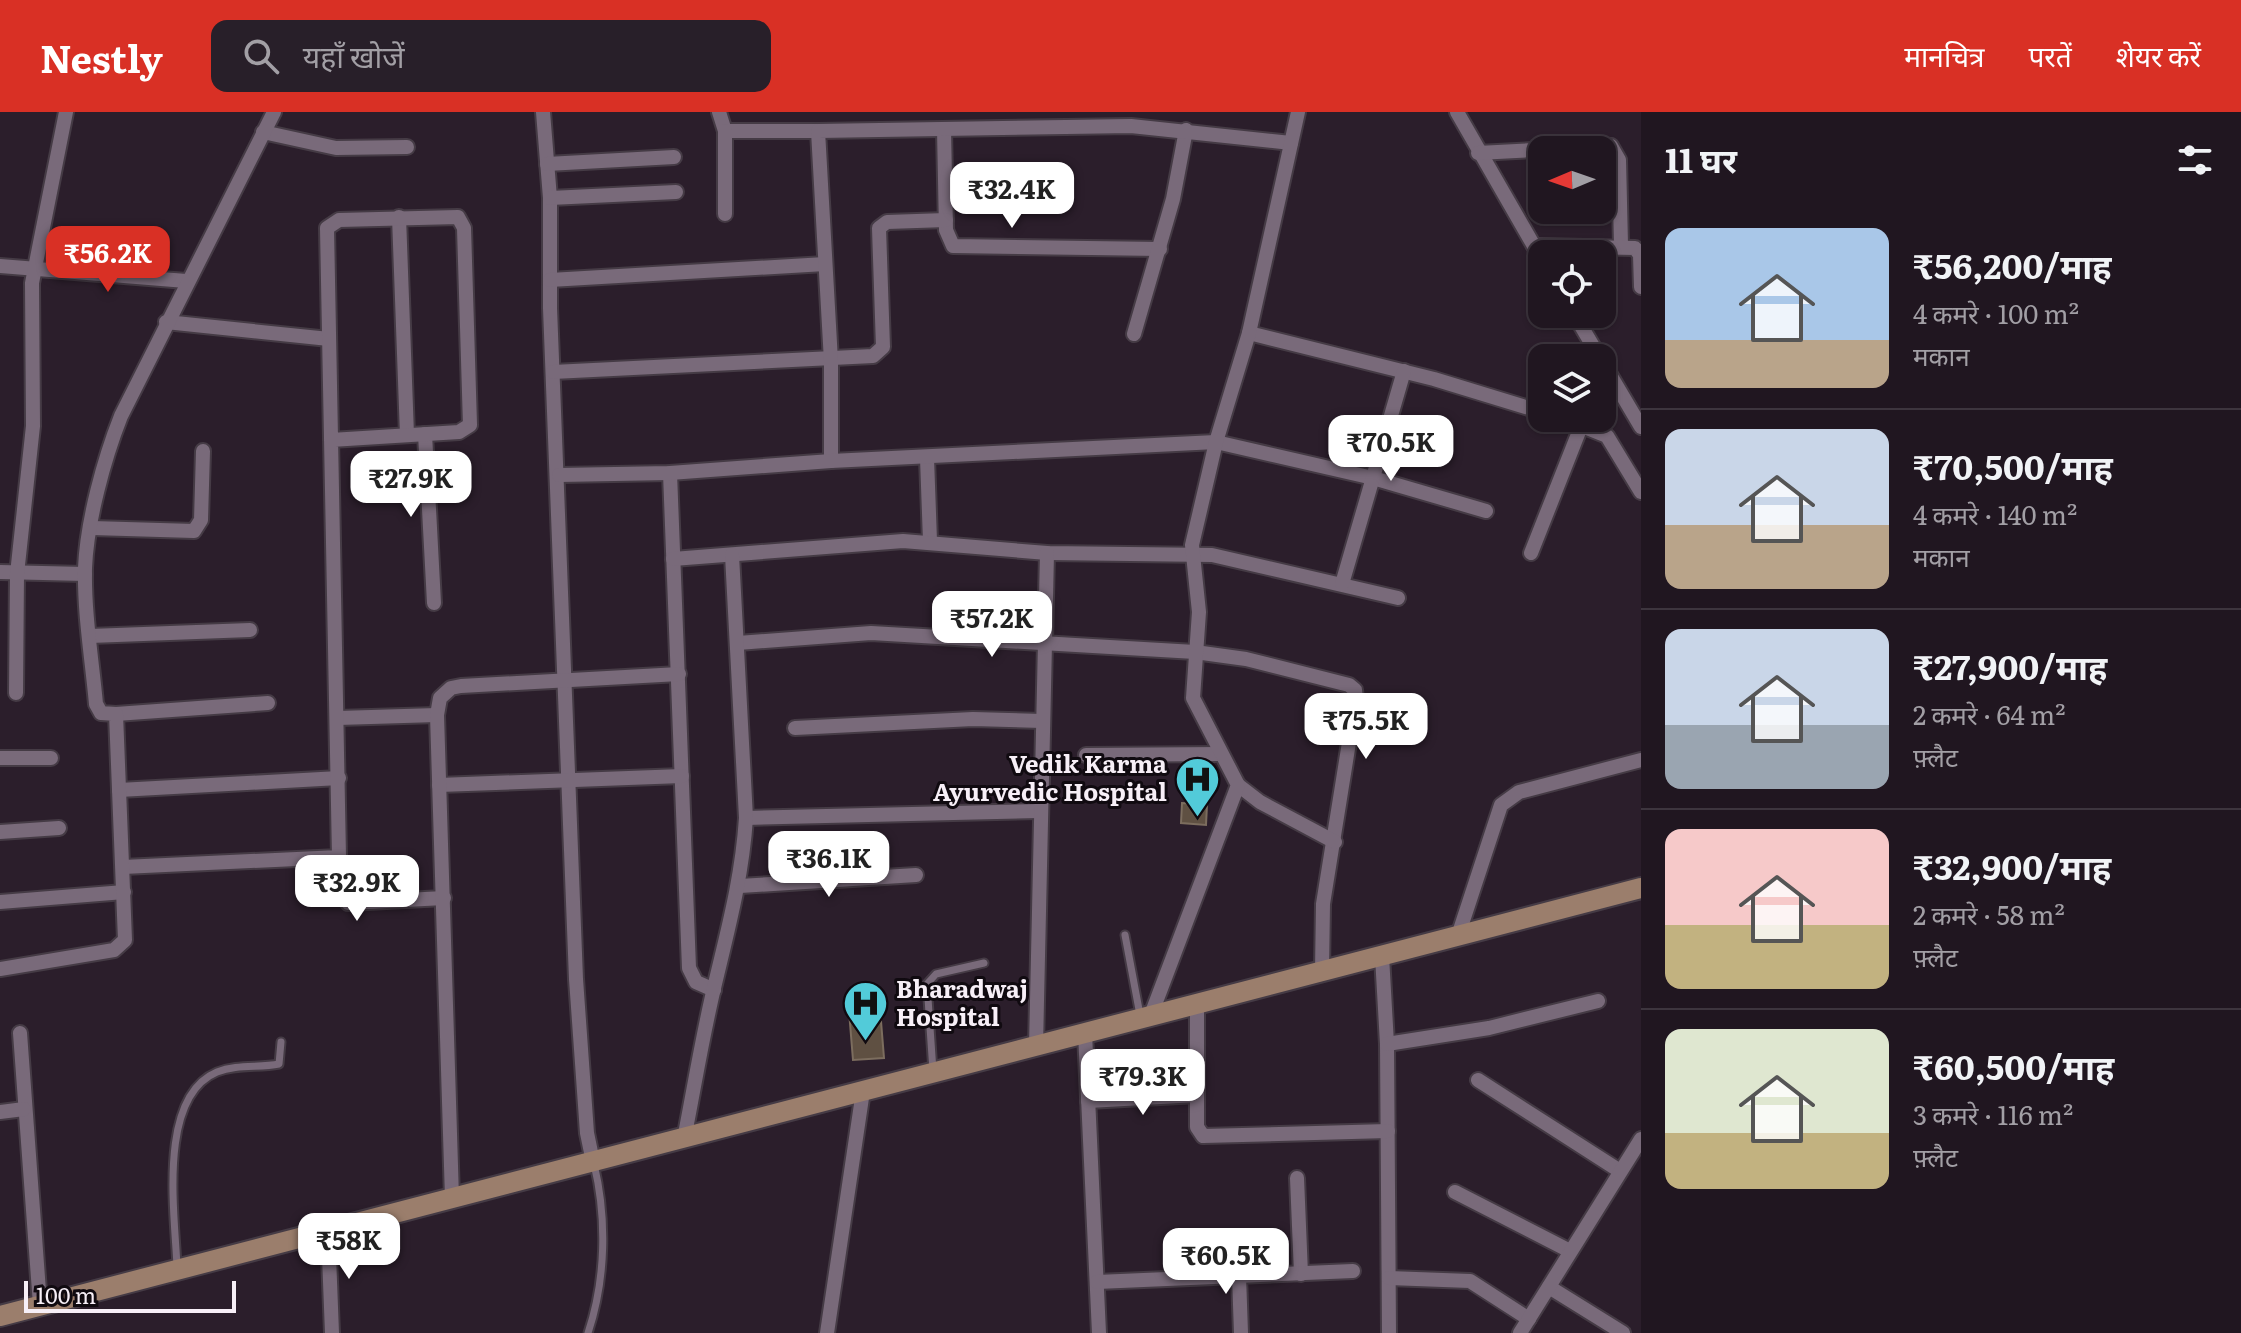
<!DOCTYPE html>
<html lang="hi">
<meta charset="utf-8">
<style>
body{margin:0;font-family:Literata,"Noto Sans Devanagari",serif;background:#281f29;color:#f1f3f6;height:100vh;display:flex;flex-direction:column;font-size:30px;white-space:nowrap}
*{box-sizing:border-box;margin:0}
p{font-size:26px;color:#a29fa5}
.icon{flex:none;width:44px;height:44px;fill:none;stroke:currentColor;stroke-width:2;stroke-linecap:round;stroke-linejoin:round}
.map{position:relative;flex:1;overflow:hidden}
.sheet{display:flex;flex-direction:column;background:#201620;width:600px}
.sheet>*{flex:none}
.needle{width:52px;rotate:268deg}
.controls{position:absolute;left:1528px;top:24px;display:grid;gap:16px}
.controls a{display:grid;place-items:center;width:88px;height:88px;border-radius:16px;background:#201620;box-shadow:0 2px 6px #0004,0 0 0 2px #3d353e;font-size:40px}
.scale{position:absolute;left:24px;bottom:20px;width:212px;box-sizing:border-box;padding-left:8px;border:4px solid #f7eff7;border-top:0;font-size:22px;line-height:28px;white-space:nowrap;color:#f7eff7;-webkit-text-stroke:6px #100a10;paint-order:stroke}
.price{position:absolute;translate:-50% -68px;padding:0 18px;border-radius:16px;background:#fff;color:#222;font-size:26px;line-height:52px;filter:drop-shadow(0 2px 4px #0008)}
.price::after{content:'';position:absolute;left:50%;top:48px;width:24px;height:18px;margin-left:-12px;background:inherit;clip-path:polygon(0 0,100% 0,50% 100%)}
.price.current{background:#d93025;color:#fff}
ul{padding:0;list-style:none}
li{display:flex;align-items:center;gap:24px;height:200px;padding:0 24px}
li+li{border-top:2px solid #3d353e}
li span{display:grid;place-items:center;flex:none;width:224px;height:160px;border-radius:16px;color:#555}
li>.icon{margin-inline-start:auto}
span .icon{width:96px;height:96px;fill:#fffc;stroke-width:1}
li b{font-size:34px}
h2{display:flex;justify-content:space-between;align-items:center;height:96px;padding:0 24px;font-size:34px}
header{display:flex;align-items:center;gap:48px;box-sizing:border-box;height:112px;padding:0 40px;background:#d93025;color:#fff}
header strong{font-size:38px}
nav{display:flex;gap:44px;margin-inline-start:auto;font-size:28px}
.search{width:560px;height:72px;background:#281f29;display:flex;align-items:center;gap:20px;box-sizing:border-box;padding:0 28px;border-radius:16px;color:#a29fa5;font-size:30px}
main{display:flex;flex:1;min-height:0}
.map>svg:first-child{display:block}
.building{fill:#5f5042;stroke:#7c6d5e;stroke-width:2}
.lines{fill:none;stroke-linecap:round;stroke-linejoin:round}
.lane-casing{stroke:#453b45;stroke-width:11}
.street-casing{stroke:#453b45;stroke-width:18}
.secondary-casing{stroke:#453b45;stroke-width:24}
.lane{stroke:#796a7a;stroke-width:7}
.street{stroke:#796a7a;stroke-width:14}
.secondary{stroke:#9b7e6c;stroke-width:20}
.labels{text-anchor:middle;stroke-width:6;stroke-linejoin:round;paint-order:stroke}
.poi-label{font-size:24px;font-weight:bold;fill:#f7eff7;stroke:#100a10;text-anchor:end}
</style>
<header>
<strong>Nestly</strong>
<div class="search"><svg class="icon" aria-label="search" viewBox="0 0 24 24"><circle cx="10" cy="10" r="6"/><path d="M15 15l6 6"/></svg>यहाँ खोजें</div>
<nav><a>मानचित्र</a><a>परतें</a><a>शेयर करें</a></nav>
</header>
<main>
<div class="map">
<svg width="1641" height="1221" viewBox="0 0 1641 1221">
<rect width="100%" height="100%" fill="#2b1e2b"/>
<g class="building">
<polygon points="1182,691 1207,693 1206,713 1181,711"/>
<polygon points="880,897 884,946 853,948 849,899"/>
</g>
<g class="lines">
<defs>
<g id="lane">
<polyline points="1125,823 1140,903"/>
<polyline points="933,959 927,872 936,862 984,851"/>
<path d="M177,1155C175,1103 157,985 217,960C237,952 259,956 279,952L281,930"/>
<path d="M588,1221C606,1167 607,1106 594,1052"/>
</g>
<g id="street">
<polyline points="543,0 550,86 550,196 576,867 587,1021 593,1050"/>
<polyline points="719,0 725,19 818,19"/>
<polyline points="1457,0 1542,148"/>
<polyline points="944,17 946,118 953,134 1160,137"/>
<polyline points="725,19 725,102"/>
<polyline points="263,20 336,36 407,35"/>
<polyline points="1478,41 1611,34 1619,48 1621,133"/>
<polyline points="547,52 674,45"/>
<polyline points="550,86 676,80"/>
<polyline points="399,105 407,323"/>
<polyline points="1534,134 1635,136 1640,143 1641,175"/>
<polyline points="0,154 186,169"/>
<polyline points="550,168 825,152"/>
<polyline points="1574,202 1600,246"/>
<polyline points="166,210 329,227"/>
<polyline points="1249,221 1434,267 1542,300"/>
<polyline points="1134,222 1173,87 1186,18"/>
<polyline points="1602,249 1641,315"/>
<polyline points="553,260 873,244 883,235 879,116 887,110 946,108"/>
<polyline points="1562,306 1607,324 1641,380"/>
<polyline points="425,322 434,491"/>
<polyline points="927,346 930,429"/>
<polyline points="831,349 831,249 818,19 1131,14 1291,31"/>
<polyline points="670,361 689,856 696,870 714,878"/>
<polyline points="559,363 670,361 831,349 1216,330 1373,366 1486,399"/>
<polyline points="92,416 194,419 201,408 203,339"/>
<polyline points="1531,441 1582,312"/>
<polyline points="673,447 903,429 1047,441 1212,443 1398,486"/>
<polyline points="0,460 85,462"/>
<polyline points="1342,472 1404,259"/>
<polyline points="90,524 250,518"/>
<polyline points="738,531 871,521 1195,540 1246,547 1349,573 1355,578 1356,587 1323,792 1322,859"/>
<polyline points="16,581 17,462 33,314 32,171 66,0"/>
<polyline points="116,602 268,591"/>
<polyline points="338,606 437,603"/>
<polyline points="795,616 973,607 1042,609"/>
<polyline points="1086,643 1221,642"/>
<polyline points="0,646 51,646"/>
<polyline points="439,673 682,664"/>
<polyline points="1238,673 1260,690 1335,730"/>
<polyline points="119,678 339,666"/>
<polyline points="746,706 1039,699"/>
<polyline points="0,720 59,716"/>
<polyline points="339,745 340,780 348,791 444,786"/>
<polyline points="123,755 339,745 327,116 339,108 458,105 464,116 470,313 459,320 331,328"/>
<polyline points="740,774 916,763"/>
<polyline points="0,790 124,780"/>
<polyline points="1458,824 1501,693 1519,680 1641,648"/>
<polyline points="1382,844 1387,932 1389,1221"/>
<path d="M0,857L114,838L125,828L116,602L101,601L96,592C92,548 84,501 85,456C87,409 104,347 121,304L274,0"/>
<polyline points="1197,892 1197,1015 1203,1024 1388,1019"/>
<polyline points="1151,903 1238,673 1193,586 1199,500 1192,433 1216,330 1249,221 1298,0"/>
<polyline points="20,921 40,1193"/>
<polyline points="1085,921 1099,1221"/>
<polyline points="1387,932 1489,916 1598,889"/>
<polyline points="1036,934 1047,441"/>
<polyline points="1478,968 1620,1059"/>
<polyline points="1088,989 1197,983"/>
<polyline points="0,1000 24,997"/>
<path d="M684,1027C694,977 702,926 714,876C728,817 742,766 746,706L732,443"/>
<polyline points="1297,1066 1301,1162"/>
<polyline points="1455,1080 1570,1139"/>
<polyline points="452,1086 437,603 440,586 451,576 461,574 679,562"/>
<polyline points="328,1118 332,1221"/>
<polyline points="1239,1164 1241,1221"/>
<polyline points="1389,1166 1470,1169 1529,1207"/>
<polyline points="1097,1170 1353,1159"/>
<polyline points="1549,1175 1623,1221"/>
<polyline points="827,1221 863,979"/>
<polyline points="1520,1221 1641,1027"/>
</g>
<polyline id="secondary" points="0,1204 1641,776"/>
</defs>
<use href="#lane" class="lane-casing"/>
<use href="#street" class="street-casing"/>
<use href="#secondary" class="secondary-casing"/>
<use href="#lane" class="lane"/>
<use href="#street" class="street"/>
<use href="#secondary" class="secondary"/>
</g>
<defs>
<symbol id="hospital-pin" viewBox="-11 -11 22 30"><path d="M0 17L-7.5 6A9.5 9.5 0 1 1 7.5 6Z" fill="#52cbd9" stroke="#100a10"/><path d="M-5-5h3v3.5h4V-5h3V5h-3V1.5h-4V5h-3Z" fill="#111"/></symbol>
</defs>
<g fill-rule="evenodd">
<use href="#hospital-pin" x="1172" y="642" width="51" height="69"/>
<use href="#hospital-pin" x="840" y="866" width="51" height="69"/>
</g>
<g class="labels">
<g class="poi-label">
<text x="1167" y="661">Vedik Karma<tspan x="1167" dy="28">Ayurvedic Hospital</tspan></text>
<text x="896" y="886" text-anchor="start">Bharadwaj<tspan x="896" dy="28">Hospital</tspan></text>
</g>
</g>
</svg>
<div class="controls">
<a><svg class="needle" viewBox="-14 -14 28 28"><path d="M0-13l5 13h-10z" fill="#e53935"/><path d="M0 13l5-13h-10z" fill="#a29fa5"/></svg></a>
<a><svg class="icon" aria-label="locate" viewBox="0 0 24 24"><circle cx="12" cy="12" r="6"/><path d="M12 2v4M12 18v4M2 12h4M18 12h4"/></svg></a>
<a><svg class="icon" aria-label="layers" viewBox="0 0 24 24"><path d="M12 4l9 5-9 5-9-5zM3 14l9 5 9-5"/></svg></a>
</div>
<div class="scale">100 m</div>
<b class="price" style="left:1012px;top:118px">₹32.4K</b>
<b class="price current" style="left:108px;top:182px">₹56.2K</b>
<b class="price" style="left:1391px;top:371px">₹70.5K</b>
<b class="price" style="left:411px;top:407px">₹27.9K</b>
<b class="price" style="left:992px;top:547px">₹57.2K</b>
<b class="price" style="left:1366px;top:649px">₹75.5K</b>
<b class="price" style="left:829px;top:787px">₹36.1K</b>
<b class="price" style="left:357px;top:811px">₹32.9K</b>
<b class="price" style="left:1143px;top:1005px">₹79.3K</b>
<b class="price" style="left:349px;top:1169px">₹58K</b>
<b class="price" style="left:1226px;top:1184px">₹60.5K</b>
</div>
<section class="sheet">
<h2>11 घर<svg class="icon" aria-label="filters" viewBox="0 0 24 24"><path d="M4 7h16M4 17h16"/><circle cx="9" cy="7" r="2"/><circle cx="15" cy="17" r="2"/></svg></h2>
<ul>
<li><span style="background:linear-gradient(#a9c7e8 70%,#b9a48a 0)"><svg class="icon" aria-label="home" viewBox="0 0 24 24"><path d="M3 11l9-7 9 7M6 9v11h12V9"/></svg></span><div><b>₹56,200/माह</b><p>4 कमरे · 100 m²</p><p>मकान</p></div></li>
<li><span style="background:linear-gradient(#c9d6e8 60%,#b9a48a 0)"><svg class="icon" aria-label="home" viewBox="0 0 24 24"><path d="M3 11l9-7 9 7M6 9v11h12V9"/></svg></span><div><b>₹70,500/माह</b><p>4 कमरे · 140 m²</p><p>मकान</p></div></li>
<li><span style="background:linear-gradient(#c9d6e8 60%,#9aa5b1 0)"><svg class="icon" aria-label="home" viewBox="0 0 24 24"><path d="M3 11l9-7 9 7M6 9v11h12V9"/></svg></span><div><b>₹27,900/माह</b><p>2 कमरे · 64 m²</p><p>फ़्लैट</p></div></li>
<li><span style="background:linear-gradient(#f6c9c9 60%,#c2b280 0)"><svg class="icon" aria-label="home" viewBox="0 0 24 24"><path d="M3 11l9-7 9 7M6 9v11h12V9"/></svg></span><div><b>₹32,900/माह</b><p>2 कमरे · 58 m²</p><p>फ़्लैट</p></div></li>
<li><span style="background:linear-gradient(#dfe7d0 65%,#c2b280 0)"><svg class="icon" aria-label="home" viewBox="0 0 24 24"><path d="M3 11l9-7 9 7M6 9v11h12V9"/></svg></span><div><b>₹60,500/माह</b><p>3 कमरे · 116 m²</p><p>फ़्लैट</p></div></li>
</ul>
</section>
</main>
